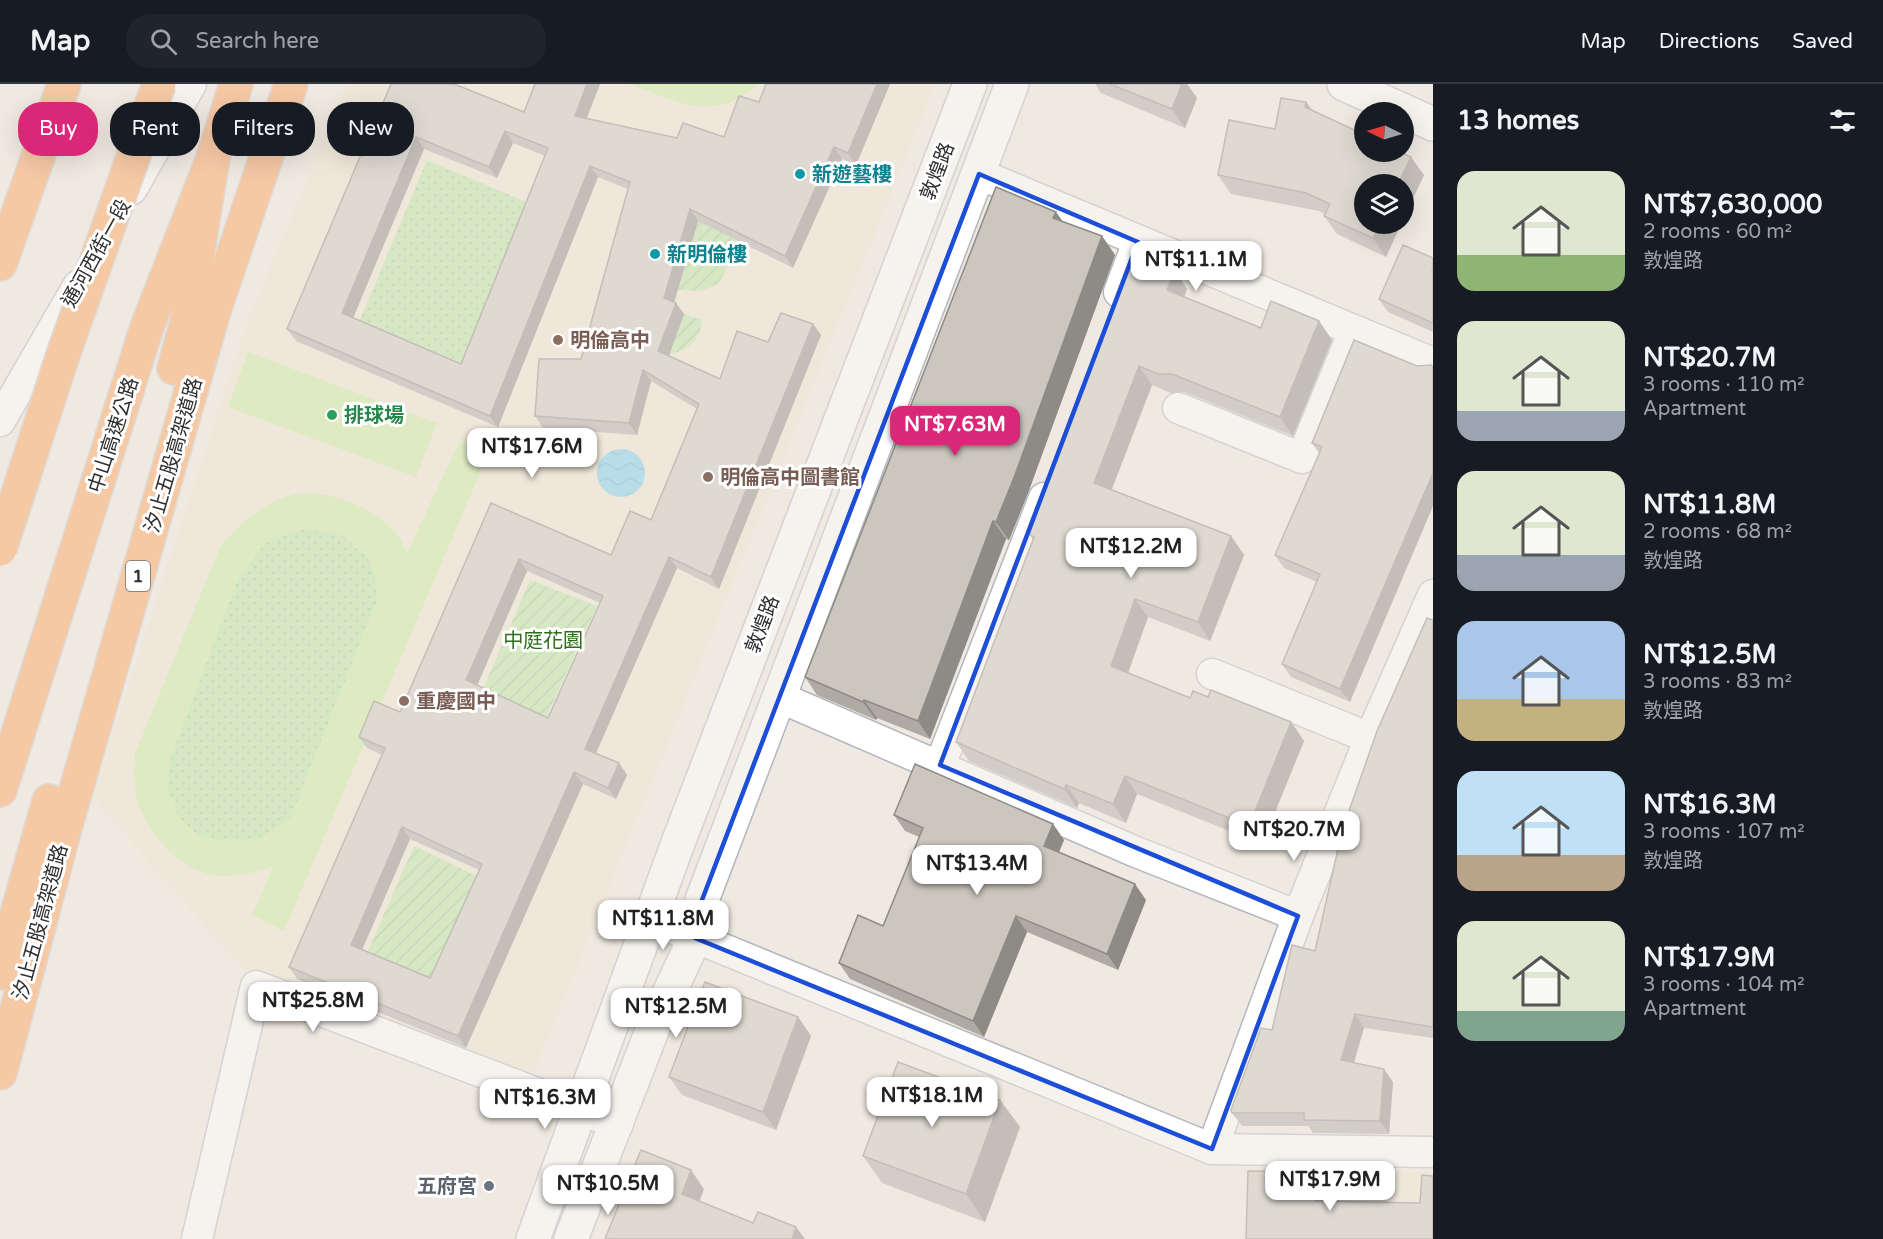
<!DOCTYPE html>
<meta charset="utf-8">
<style>
body{margin:0;font-family:"Varela Round","Noto Sans TC",sans-serif;background:#20242c;color:#f1f3f6;height:100vh;display:flex;flex-direction:column;font-size:22px;white-space:nowrap}
*{box-sizing:border-box;margin:0}
p{font-size:20px;color:#9ea1a6}
.icon{flex:none;width:33px;height:33px;fill:none;stroke:currentColor;stroke-width:2;stroke-linecap:round;stroke-linejoin:round}
.map{position:relative;flex:1;overflow:hidden}
.sheet{display:flex;flex-direction:column;background:#171b24;width:450px}
.sheet>*{flex:none}
.hud{position:absolute;left:18px;top:18px;width:570px;height:54px;display:flex;gap:12px}
.needle{width:39px;rotate:275deg}
.controls{position:absolute;left:1354px;top:18px;display:grid;gap:12px}
.controls a{display:grid;place-items:center;width:60px;height:60px;border-radius:50%;background:#171b24;box-shadow:0 6px 24px #0002;font-size:30px}
.price{position:absolute;translate:-50% -51px;padding:0 14px;border-radius:12px;background:#fff;color:#222;font-size:20px;line-height:39px;filter:drop-shadow(0 2px 3px #0008)}
.price::after{content:'';position:absolute;left:50%;top:36px;width:18px;height:14px;margin-left:-9px;background:inherit;clip-path:polygon(0 0,100% 0,50% 100%)}
.price.on{background:#db2777;color:#fff}
ul{padding:0;list-style:none}
li{display:flex;align-items:center;gap:18px;height:150px;padding:0 24px}
li span{display:grid;place-items:center;flex:none;width:168px;height:120px;border-radius:18px;color:#555}
li>.icon{margin-inline-start:auto}
span .icon{width:72px;height:72px;fill:#fffc;stroke-width:1}
li b{font-size:26px}
h2{display:flex;justify-content:space-between;align-items:center;height:72px;padding:0 24px;font-size:26px}
.pill{padding:0 21px;border-radius:24px;background:#171b24;box-shadow:0 6px 24px #0002;font-size:21px;line-height:54px}
.pill.on{background:#db2777;color:#fff}
header{display:flex;align-items:center;gap:36px;box-sizing:border-box;height:84px;padding:0 30px;background:#171b24;border-bottom:2px solid #363941}
header strong{font-size:28px}
nav{display:flex;gap:33px;margin-inline-start:auto;font-size:21px}
.search{width:420px;height:54px;background:#20242c;display:flex;align-items:center;gap:15px;box-sizing:border-box;padding:0 21px;border-radius:24px;color:#9ea1a6;font-size:22px}
main{display:flex;flex:1;min-height:0}
.map>svg:first-child{display:block}
.education{fill:#f0e6d1}
.grass{fill:url(#grass-dots)}
.garden{fill:url(#garden-furrows)}
.pitch{fill:#c9ec9a;fill-rule:evenodd}
.water{fill:url(#water-waves)}
.lines{fill:none;stroke-linecap:round;stroke-linejoin:round}
.street-casing{stroke:#b4b7c1;stroke-width:33}
.secondary-casing{stroke:#b4b7c1;stroke-width:36}
.highway-casing{stroke:#c9c9c9;stroke-width:36}
.street{stroke:#fff;stroke-width:30}
.secondary{stroke:#fff;stroke-width:33}
.highway{stroke:#ffa35c;stroke-width:33}
.highway-bridge-casing{stroke:#c9c9c9;stroke-width:36;stroke-linecap:butt}
.highway-bridge{stroke:#ffa35c;stroke-width:33}
.wall{fill:#afaba4;fill-rule:evenodd}
.shaded-wall{fill:#8e8b86}
.building{fill:#cbc7bf;stroke:#8e8b86;stroke-width:1.5;fill-rule:evenodd}
.marked{fill:none;stroke:#1d4ed8;stroke-width:4.5;stroke-linejoin:round}
.culture-dot{fill:#0f9aa8;stroke:#fff;stroke-width:2}
.education-dot{fill:#8d6e63;stroke:#fff;stroke-width:2}
.leisure-dot{fill:#2e9e5b;stroke:#fff;stroke-width:2}
.worship-dot{fill:#6b7280;stroke:#fff;stroke-width:2}
.labels{text-anchor:middle;stroke-width:6;stroke-linejoin:round;paint-order:stroke}
.shield{fill:#fff;stroke:#6d6d6d;stroke-width:1.5}
.shield-label{font-size:18px;font-weight:bold;fill:#2e2e2e}
.street-label{font-size:20px;fill:#2e2e2e;stroke:#fff}
.culture-label{font-size:20px;font-weight:bold;fill:#0d838f;stroke:#fff;text-anchor:start}
.education-label{font-size:20px;font-weight:bold;fill:#785e54;stroke:#fff;text-anchor:start}
.leisure-label{font-size:20px;font-weight:bold;fill:#27864d;stroke:#fff;text-anchor:start}
.park-label{font-size:20px;fill:#2c6e1b;stroke:#fff}
.worship-label{font-size:20px;font-weight:bold;fill:#5b616d;stroke:#fff;text-anchor:end}
</style>
<header>
<strong>Map</strong>
<div class="search"><svg class="icon" aria-label="search" viewBox="0 0 24 24"><circle cx="10" cy="10" r="6"/><path d="M15 15l6 6"/></svg>Search here</div>
<nav><a>Map</a><a>Directions</a><a>Saved</a></nav>
</header>
<main>
<div class="map">
<svg width="1433" height="1155" viewBox="0 0 1433 1155">
<defs>
<pattern id="grass-dots" width="8" height="8" patternUnits="userSpaceOnUse" patternTransform="scale(1.5)"><rect width="8" height="8" fill="#b6e59e"/><path d="M2 2h.1M6 6h.1" fill="none" stroke="#9dc588" stroke-width="1.8" stroke-linecap="round"/></pattern>
<pattern id="garden-furrows" width="10" height="10" patternUnits="userSpaceOnUse" patternTransform="scale(1.5)"><rect width="10" height="10" fill="#b6e59e"/><path d="M-1 1l2-2M0 10L10 0M9 11l2-2" fill="none" stroke="#9dc588"/></pattern>
<pattern id="water-waves" width="16" height="10" patternUnits="userSpaceOnUse" patternTransform="scale(1.5)"><rect width="16" height="10" fill="#75cff0"/><path d="M0 5q4-4 8 0t8 0" fill="none" stroke="#66b2ce"/></pattern>
</defs>
<rect width="100%" height="100%" fill="#efe9e1"/>
<g class="education">
<polygon points="347,0 936,0 529,1001 248,892 92,713 246,240"/>
<polygon points="1246,1084 1433,1088 1433,1155 1245,1155"/>
</g>
<g class="grass">
<polygon points="427,76 536,122 469,282 360,236"/>
<polygon points="301,445 340,449 368,474 375,493 377,517 290,736 258,755 228,757 198,752 179,734 166,701 171,672 238,494 265,459"/>
</g>
<g class="garden">
<polygon points="699,133 736,155 724,190 718,200 701,207 678,206"/>
<path d="M684,230L702,236C702,257 683,269 664,272Z"/>
<polygon points="530,496 597,522 545,636 482,607"/>
<polygon points="414,762 479,793 430,899 367,869"/>
</g>
<g class="pitch">
<path d="M630,0H759C714,40 678,18 630,0Z"/>
<polygon points="248,268 437,339 416,393 228,323"/>
<path d="M459,358L489,368L284,847L252,831L273,783C253,789 234,794 213,791C178,784 148,750 137,716C133,701 134,684 135,669L221,461C240,440 263,418 292,411C325,402 378,425 398,452C402,457 404,464 407,469ZM301,445L340,449L368,474L375,493L377,517L290,736L258,755L228,757L198,752L179,734L166,701L171,672L238,494L265,459Z"/>
</g>
<circle class="water" cx="621" cy="389" r="24"/>
<g class="lines">
<defs>
<g id="street">
<polyline points="979,90 1433,279"/>
<polyline points="132,105 191,0"/>
<polyline points="1119,208 1138,158"/>
<polyline points="1178,324 1302,374 1354,247"/>
<polyline points="0,337 78,202"/>
<polyline points="1212,590 1370,654"/>
<polyline points="779,613 1136,768 1298,832"/>
<polyline points="940,681 1044,414"/>
<polyline points="650,835 1212,1065 1433,1068"/>
<polyline points="1212,1065 1298,832 1370,654 1433,511"/>
<polyline points="197,1155 256,902 618,1040"/>
</g>
<g id="secondary">
<polyline points="1344,0 1433,40"/>
<polyline points="533,1155 678,759 970,0"/>
<polyline points="571,1155 655,939 695,854 702,816 1012,0"/>
</g>
<g id="highway">
<polyline points="0,180 64,0"/>
<polyline points="174,284 186,241 213,74"/>
<polyline points="0,706 147,243 213,74 236,0"/>
<polyline points="0,889 49,717"/>
<polyline points="0,989 65,744 214,227 291,0"/>
</g>
</defs>
<use href="#street" class="street-casing"/>
<use href="#secondary" class="secondary-casing"/>
<use href="#highway" class="highway-casing"/>
<use href="#street" class="street"/>
<use href="#secondary" class="secondary"/>
<use href="#highway" class="highway"/>
<defs>
<polyline id="highway-bridge" points="0,465 63,271 159,0"/>
</defs>
<use href="#highway-bridge" class="highway-bridge-casing"/>
<use href="#highway-bridge" class="highway-bridge"/>
</g>
<g class="wall">
<path d="M535,0H600L587,34L677,54L724,53L759,18L890,0L856,81L842,75L793,184L698,137L674,218L684,230L669,272L720,295L768,258L813,240L821,251L719,505L677,484L596,669L627,691L616,715L583,700L466,964L297,895L289,883L382,671L367,664L359,653L400,628L491,419L611,471L651,436L697,325L651,297L637,351L543,344L535,332L581,275L628,105L598,93L498,343L296,257L287,245L390,4L524,28ZM513,59L545,72L461,280L353,234L424,65L497,94ZM527,487L600,519L548,634L477,602ZM410,755L479,786L430,894L362,866Z"/>
<polygon points="1095,0 1187,0 1197,14 1185,44 1101,9"/>
<polygon points="1306,18 1312,26 1424,91 1404,133 1404,100 1365,140 1401,140 1386,173 1337,150 1324,132 1325,130 1319,127 1231,110 1218,91"/>
<polygon points="1062,137 1102,152 1115,171 1028,409 1009,456 1006,455 930,655 877,634 876,636 817,611 805,593"/>
<polygon points="1433,174 1433,248 1388,228 1379,215"/>
<polygon points="1175,187 1187,205 1184,213 1261,244 1319,237 1332,256 1293,352 1184,308 1171,309 1152,301 1111,406 1231,452 1244,471 1210,557 1148,533 1128,589 1190,614 1208,613 1291,638 1304,657 1262,760 1137,710 1126,739 1079,719 1077,724 969,677 956,658 1033,456 1029,450"/>
<polygon points="1354,256 1350,618 1291,593 1282,580 1317,498 1284,484 1275,471 1319,369 1312,359"/>
<polygon points="1433,536 1433,954 1364,944 1354,979 1393,998 1389,1050 1313,1049 1308,1042 1242,1042 1232,1029 1272,946 1315,867"/>
<polygon points="894,731 1053,740 1064,756 1059,768 1146,816 1118,886 1027,848 984,953 850,895 839,879 883,842 919,753 905,747"/>
<polygon points="798,933 811,952 776,1046 682,1011 669,993"/>
<polygon points="1000,1016 1020,1043 985,1138 882,1099 863,1072"/>
</g>
<g class="shaded-wall">
<polygon points="587,0 600,0 583,43 575,32"/>
<polygon points="877,0 890,0 856,81 848,69"/>
<polygon points="1182,0 1187,0 1197,14 1185,44 1172,25"/>
<polygon points="1306,18 1319,37 1305,23"/>
<polygon points="505,47 513,59 497,94 489,83"/>
<polygon points="416,53 424,65 350,241 342,229"/>
<polygon points="834,63 842,75 793,184 785,172"/>
<polygon points="1411,73 1424,91 1404,133 1404,100 1398,100"/>
<polygon points="590,82 598,93 498,343 490,332"/>
<polygon points="690,125 698,137 672,226 664,214"/>
<polygon points="1056,128 1069,146 1053,134"/>
<polygon points="1380,140 1401,140 1386,173 1373,154"/>
<polygon points="1102,152 1115,171 1028,409 1009,456 996,438"/>
<polygon points="1175,187 1187,205 1180,225 1167,206"/>
<polygon points="676,219 684,230 666,279 658,267"/>
<polygon points="1319,237 1332,256 1293,352 1280,333"/>
<polygon points="813,240 821,251 719,505 711,493"/>
<polygon points="1139,282 1152,301 1107,418 1094,399"/>
<polygon points="643,286 651,297 637,351 629,339"/>
<polygon points="1433,388 1433,422 1350,618 1340,605"/>
<polygon points="993,437 1006,455 930,655 918,637"/>
<polygon points="1231,452 1244,471 1210,557 1198,538"/>
<polygon points="669,473 677,484 593,676 585,665"/>
<polygon points="519,475 527,487 474,608 466,596"/>
<polygon points="1135,515 1148,533 1124,600 1111,582"/>
<polygon points="864,616 877,634 876,636 863,618"/>
<polygon points="1291,638 1304,657 1262,760 1249,742"/>
<polygon points="619,679 627,691 616,715 608,704"/>
<polygon points="574,688 583,700 466,964 458,952"/>
<polygon points="1125,692 1137,710 1126,739 1113,720"/>
<polygon points="1066,701 1079,719 1077,724 1064,705"/>
<polygon points="1053,740 1064,756 1055,778 1044,762"/>
<polygon points="402,743 410,755 359,873 351,861"/>
<polygon points="1135,800 1146,816 1118,886 1107,870"/>
<polygon points="1016,832 1027,848 984,953 973,937"/>
<polygon points="1355,930 1364,944 1350,990 1341,976"/>
<polygon points="798,933 811,952 776,1046 763,1028"/>
<polygon points="1384,985 1393,998 1389,1050 1380,1037"/>
<polygon points="1000,1016 1020,1043 985,1138 966,1110"/>
<polygon points="691,1086 704,1105 695,1129 682,1110"/>
<polygon points="1315,1088 1326,1103 1325,1132 1315,1117"/>
<polygon points="796,1143 805,1155 792,1155"/>
</g>
<g class="building">
<path d="M391,0H454L524,28L535,0H587L575,32L677,54L683,39L724,53L739,12L759,18L766,0H877L848,69L834,63L785,172L690,125L664,214L676,219L658,267L720,295L737,247L768,258L781,229L813,240L711,493L669,473L585,665L619,679L608,704L574,688L458,952L289,883L385,664L359,653L374,617L400,628L491,419L611,471L630,427L651,436L699,320L643,286L629,339L535,332L539,275H581L630,98L590,82L490,332L287,245ZM505,47L548,64L461,280L342,229L416,53L489,83ZM519,475L603,512L548,634L466,596ZM402,743L482,780L430,894L351,861Z"/>
<polygon points="1110,0 1182,0 1172,25"/>
<polygon points="1281,14 1306,18 1305,23 1365,51 1365,68 1400,68 1411,73 1398,100 1365,100 1365,140 1380,140 1373,154 1324,132 1330,120 1306,109 1218,91 1229,36 1275,45"/>
<polygon points="996,103 1056,128 1053,134 1102,152 1015,391 996,438 993,437 918,637 864,616 863,618 805,593"/>
<polygon points="1403,161 1433,174 1433,185 1432,188 1433,189 1433,239 1379,215"/>
<polygon points="1132,171 1175,187 1167,206 1261,244 1271,217 1319,237 1280,333 1172,290 1158,290 1139,282 1094,399 1231,452 1198,538 1135,515 1111,582 1190,614 1193,607 1208,613 1211,606 1291,638 1249,742 1125,692 1113,720 1066,701 1064,705 956,658 1034,453 1029,450"/>
<polygon points="1354,256 1417,282 1431,281 1433,282 1433,389 1340,605 1282,580 1320,490 1275,471 1322,363 1312,359"/>
<polygon points="1427,534 1433,536 1433,943 1355,930 1341,976 1384,985 1380,1037 1304,1036 1304,1029 1232,1029 1231,1026 1261,944 1272,946 1292,861 1315,867 1342,747 1377,647"/>
<polygon points="915,680 1053,740 1044,762 1135,800 1107,870 1016,832 973,937 839,879 858,831 883,842 923,744 894,731"/>
<polygon points="705,898 798,933 763,1028 669,993"/>
<polygon points="898,978 1000,1016 966,1110 863,1072"/>
<polygon points="641,1066 691,1086 682,1110 753,1139 758,1128 796,1143 792,1155 605,1155"/>
<polygon points="1248,1087 1315,1088 1315,1117 1420,1119 1422,1091 1433,1092 1433,1155 1246,1155"/>
</g>
<path d="M0 0H1433V1155H0ZM979,90L1138,158L940,681L1298,832L1212,1065L695,854L702,816Z" fill="#efe9e1" fill-opacity=".55" fill-rule="evenodd"/>
<path class="marked" d="M979,90L1138,158L940,681L1298,832L1212,1065L695,854L702,816Z"/>
<g class="culture-dot">
<circle cx="800" cy="90" r="6"/>
<circle cx="655" cy="170" r="6"/>
</g>
<g class="education-dot">
<circle cx="558" cy="256" r="6"/>
<circle cx="708" cy="393" r="6"/>
<circle cx="404" cy="617" r="6"/>
</g>
<circle class="leisure-dot" cx="332" cy="331" r="6"/>
<circle class="worship-dot" cx="489" cy="1102" r="6"/>
<g class="labels">
<rect class="shield" x="126" y="477" width="24" height="30" rx="4.5"/>
<g class="shield-label">
<text x="138" y="498">1</text>
</g>
<g class="street-label">
<text transform="translate(937 87) rotate(-69)" y="7">敦煌路</text>
<text transform="translate(96 169) rotate(-61)" y="7">通河西街一段</text>
<text transform="translate(113 351) rotate(-72)" y="7">中山高速公路</text>
<text transform="translate(173 371) rotate(-74)" y="7">汐止五股高架道路</text>
<text transform="translate(762 540) rotate(-69)" y="7">敦煌路</text>
<text transform="translate(40 838) rotate(-75)" y="7">汐止五股高架道路</text>
</g>
<g class="culture-label">
<text x="812" y="97">新遊藝樓</text>
<text x="667" y="177">新明倫樓</text>
</g>
<g class="education-label">
<text x="570" y="263">明倫高中</text>
<text x="720" y="400">明倫高中圖書館</text>
<text x="416" y="624">重慶國中</text>
</g>
<g class="leisure-label">
<text x="344" y="338">排球場</text>
</g>
<g class="park-label">
<text x="543" y="563">中庭花園</text>
</g>
<g class="worship-label">
<text x="477" y="1109">五府宮</text>
</g>
</g>
</svg>
<div class="controls">
<a><svg class="needle" viewBox="-14 -14 28 28"><path d="M0-13l5 13h-10z" fill="#e53935"/><path d="M0 13l5-13h-10z" fill="#9ea1a6"/></svg></a>
<a><svg class="icon" aria-label="layers" viewBox="0 0 24 24"><path d="M12 4l9 5-9 5-9-5zM3 14l9 5 9-5"/></svg></a>
</div>
<b class="price" style="left:1196px;top:208px">NT$11.1M</b>
<b class="price on" style="left:955px;top:373px">NT$7.63M</b>
<b class="price" style="left:532px;top:395px">NT$17.6M</b>
<b class="price" style="left:1131px;top:495px">NT$12.2M</b>
<b class="price" style="left:1294px;top:778px">NT$20.7M</b>
<b class="price" style="left:977px;top:812px">NT$13.4M</b>
<b class="price" style="left:663px;top:867px">NT$11.8M</b>
<b class="price" style="left:313px;top:949px">NT$25.8M</b>
<b class="price" style="left:676px;top:955px">NT$12.5M</b>
<b class="price" style="left:932px;top:1044px">NT$18.1M</b>
<b class="price" style="left:545px;top:1046px">NT$16.3M</b>
<b class="price" style="left:1330px;top:1128px">NT$17.9M</b>
<b class="price" style="left:608px;top:1132px">NT$10.5M</b>
<div class="hud">
<a class="pill on">Buy</a>
<a class="pill">Rent</a>
<a class="pill">Filters</a>
<a class="pill">New</a>
</div>
</div>
<section class="sheet">
<h2>13 homes<svg class="icon" aria-label="filters" viewBox="0 0 24 24"><path d="M4 7h16M4 17h16"/><circle cx="9" cy="7" r="2"/><circle cx="15" cy="17" r="2"/></svg></h2>
<ul>
<li><span style="background:linear-gradient(#dfe7d0 70%,#8fb573 0)"><svg class="icon" aria-label="home" viewBox="0 0 24 24"><path d="M3 11l9-7 9 7M6 9v11h12V9"/></svg></span><div><b>NT$7,630,000</b><p>2 rooms · 60 m²</p><p>敦煌路</p></div></li>
<li><span style="background:linear-gradient(#dfe7d0 75%,#9aa5b1 0)"><svg class="icon" aria-label="home" viewBox="0 0 24 24"><path d="M3 11l9-7 9 7M6 9v11h12V9"/></svg></span><div><b>NT$20.7M</b><p>3 rooms · 110 m²</p><p>Apartment</p></div></li>
<li><span style="background:linear-gradient(#dfe7d0 70%,#9aa5b1 0)"><svg class="icon" aria-label="home" viewBox="0 0 24 24"><path d="M3 11l9-7 9 7M6 9v11h12V9"/></svg></span><div><b>NT$11.8M</b><p>2 rooms · 68 m²</p><p>敦煌路</p></div></li>
<li><span style="background:linear-gradient(#a9c7e8 65%,#c2b280 0)"><svg class="icon" aria-label="home" viewBox="0 0 24 24"><path d="M3 11l9-7 9 7M6 9v11h12V9"/></svg></span><div><b>NT$12.5M</b><p>3 rooms · 83 m²</p><p>敦煌路</p></div></li>
<li><span style="background:linear-gradient(#bfe0f5 70%,#b9a48a 0)"><svg class="icon" aria-label="home" viewBox="0 0 24 24"><path d="M3 11l9-7 9 7M6 9v11h12V9"/></svg></span><div><b>NT$16.3M</b><p>3 rooms · 107 m²</p><p>敦煌路</p></div></li>
<li><span style="background:linear-gradient(#dfe7d0 75%,#7fa58c 0)"><svg class="icon" aria-label="home" viewBox="0 0 24 24"><path d="M3 11l9-7 9 7M6 9v11h12V9"/></svg></span><div><b>NT$17.9M</b><p>3 rooms · 104 m²</p><p>Apartment</p></div></li>
</ul>
</section>
</main>
